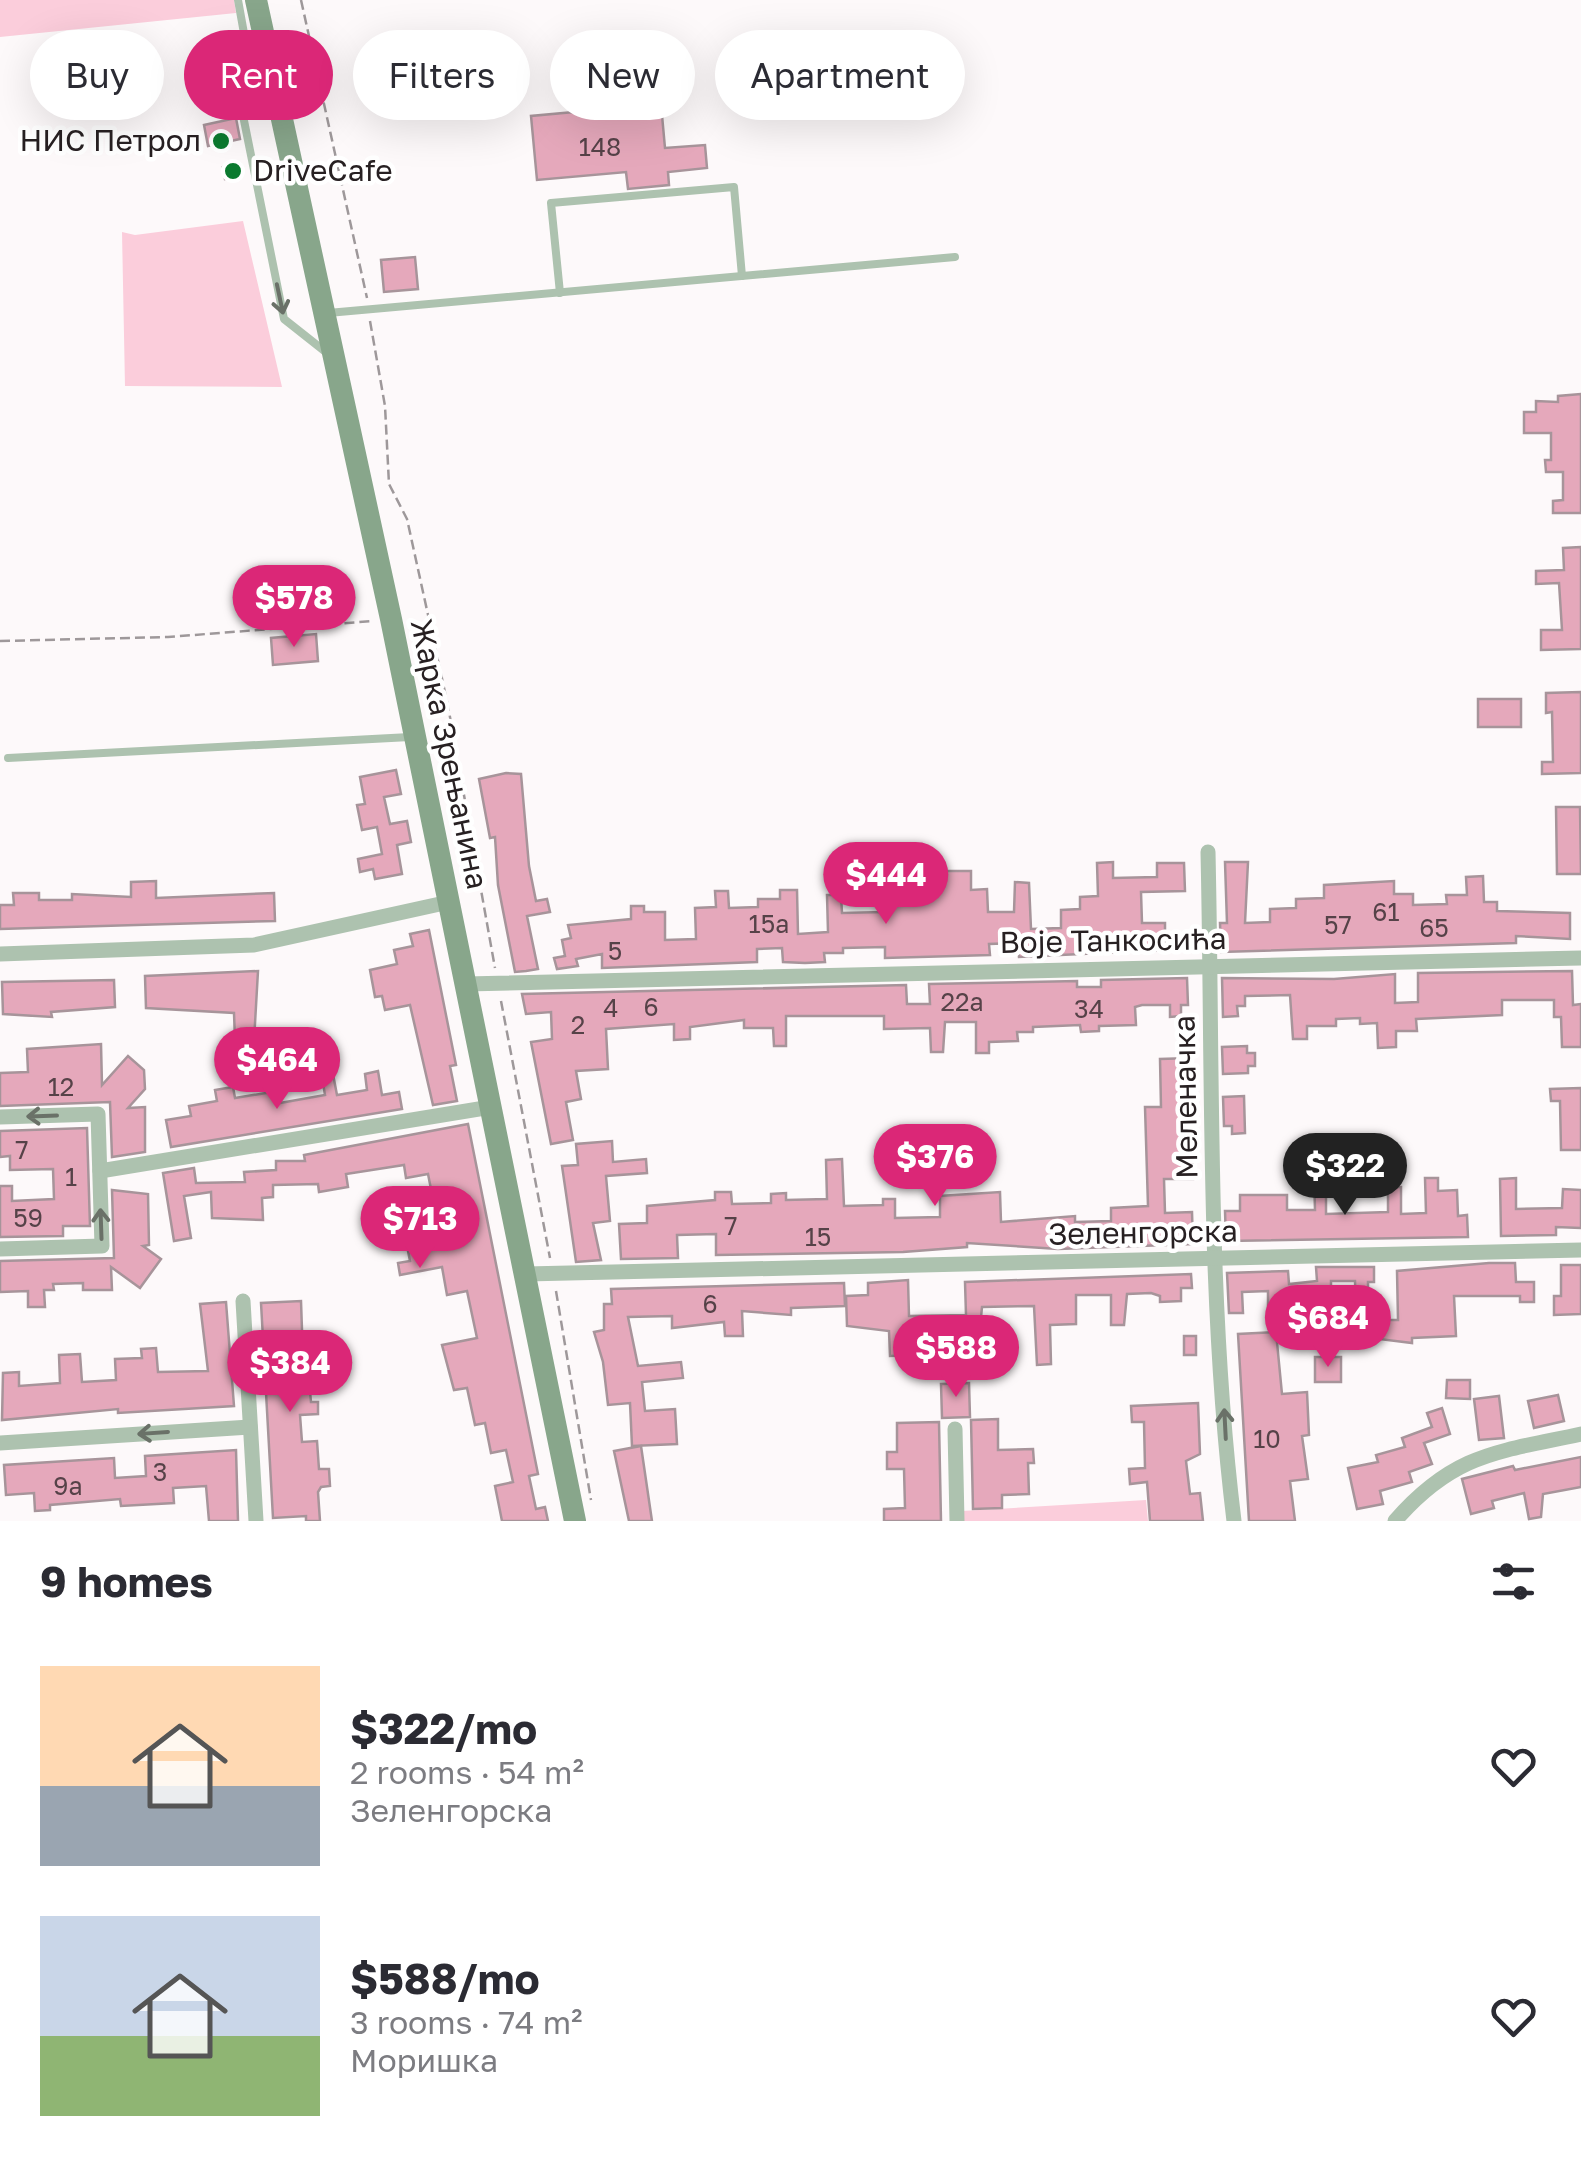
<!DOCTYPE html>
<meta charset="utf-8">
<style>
body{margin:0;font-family:"Golos Text",sans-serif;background:#f7f7f7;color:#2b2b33;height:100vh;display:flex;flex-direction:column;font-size:38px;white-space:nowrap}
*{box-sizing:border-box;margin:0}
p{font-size:32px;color:#7c7c81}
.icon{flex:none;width:55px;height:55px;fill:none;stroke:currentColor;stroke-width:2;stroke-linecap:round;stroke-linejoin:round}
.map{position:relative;height:1521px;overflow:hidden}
.sheet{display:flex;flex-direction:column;background:#fff;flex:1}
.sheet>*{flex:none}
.hud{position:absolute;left:30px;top:30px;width:1000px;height:90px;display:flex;gap:20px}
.price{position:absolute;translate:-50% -85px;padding:0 22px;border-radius:35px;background:#db2777;color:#fff;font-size:32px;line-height:65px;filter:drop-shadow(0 2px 5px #0008)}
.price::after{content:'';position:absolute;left:50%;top:60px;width:30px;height:22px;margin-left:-15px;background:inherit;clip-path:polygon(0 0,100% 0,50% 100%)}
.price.active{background:#222;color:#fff}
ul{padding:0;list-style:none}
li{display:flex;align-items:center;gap:30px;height:250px;padding:0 40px}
li span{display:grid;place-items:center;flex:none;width:280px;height:200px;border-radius:0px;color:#555}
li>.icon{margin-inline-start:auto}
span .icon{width:120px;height:120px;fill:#fffc;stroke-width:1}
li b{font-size:42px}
h2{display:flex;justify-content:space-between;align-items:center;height:120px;padding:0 40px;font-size:42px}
.tag{padding:0 35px;border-radius:45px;background:#fff;box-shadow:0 10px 40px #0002;font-size:35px;line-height:90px}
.tag.active{background:#db2777;color:#fff}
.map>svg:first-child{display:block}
.green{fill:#fbcddb}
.building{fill:#e5a8bb;stroke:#a7949a;stroke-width:2.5}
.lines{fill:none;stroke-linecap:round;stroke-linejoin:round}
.path{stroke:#9e989a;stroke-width:2.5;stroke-dasharray:10 5;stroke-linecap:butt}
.lane{stroke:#adc2af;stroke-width:8}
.street{stroke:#adc2af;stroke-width:15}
.secondary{stroke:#88a68b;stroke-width:22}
.oneway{stroke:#6a7168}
.poi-dot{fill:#0b7a2f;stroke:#fff;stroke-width:4}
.labels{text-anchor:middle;stroke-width:9;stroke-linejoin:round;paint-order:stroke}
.number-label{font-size:25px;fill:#564248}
.poi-label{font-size:30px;fill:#272022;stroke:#fff;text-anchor:end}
.street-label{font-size:30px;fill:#272022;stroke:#fff}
</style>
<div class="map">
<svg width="1581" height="1521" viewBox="0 0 1581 1521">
<rect width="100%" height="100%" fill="#fdf9fa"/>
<g class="green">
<polygon points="0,0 234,0 236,13 0,37"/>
<polygon points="243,221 282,387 125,386 122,232 135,235"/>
<polygon points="1146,1500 1148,1521 962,1521 962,1511"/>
</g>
<g class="building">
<rect x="66" y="56" width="24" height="42"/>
<polygon points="661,104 665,148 705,145 707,168 668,172 669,185 628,189 626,172 537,180 531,116"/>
<polygon points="236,118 240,139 208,146 204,125"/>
<polygon points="240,164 242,175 225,179 223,167"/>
<polygon points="415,257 418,289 384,292 381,260"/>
<polygon points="1581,394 1581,513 1553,513 1553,501 1563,500 1563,472 1546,472 1545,460 1551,460 1551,433 1524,433 1524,412 1536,412 1536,401 1558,402 1558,396"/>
<polygon points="1581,547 1581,649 1541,650 1541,630 1562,630 1559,583 1536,584 1536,571 1564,570 1563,548"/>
<polygon points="316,634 318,661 273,665 271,638"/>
<polygon points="1581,692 1581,773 1542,774 1542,762 1553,762 1552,712 1546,713 1546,693"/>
<rect x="1478" y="699" width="43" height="28"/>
<polygon points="396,770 401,794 384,797 390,824 407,821 411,842 397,845 402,874 375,879 373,869 360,872 358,859 382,854 377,827 362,830 357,805 365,804 360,777"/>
<polygon points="506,773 521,774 529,866 536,901 547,899 550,912 527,916 538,969 526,971 515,972 498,885 495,837 490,838 479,779"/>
<polygon points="1556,807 1580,807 1581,874 1557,874"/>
<polygon points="1113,862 1113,878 1157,877 1157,863 1184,863 1185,891 1141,892 1142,923 1165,923 1165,950 1019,957 1018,943 989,944 990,955 885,958 885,947 843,948 843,953 824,953 825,962 805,963 783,962 782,948 757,949 757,962 602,968 602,954 576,959 578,966 557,969 554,958 565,956 562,940 571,938 568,925 631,919 631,906 644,906 644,912 665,912 665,940 696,939 695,908 716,907 715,891 728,891 729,908 758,907 758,899 780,899 780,890 797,890 798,934 828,932 827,895 841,895 842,913 884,912 884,901 929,899 929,871 971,871 971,890 987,889 988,912 1014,912 1015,882 1029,883 1031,929 1061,928 1061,910 1080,909 1080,897 1098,896 1097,863"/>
<polygon points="1225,862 1248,862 1245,923 1270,922 1270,909 1296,908 1296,899 1324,898 1324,885 1394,881 1394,894 1413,894 1413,905 1447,904 1446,895 1467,895 1466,877 1483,876 1484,902 1497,902 1497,911 1570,913 1570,939 1516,936 1516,943 1221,952 1220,923 1227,923"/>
<polygon points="156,881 156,898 274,893 275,921 0,929 0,905 14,905 13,893 39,893 39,900 72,900 72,894 131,897 131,882"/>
<polygon points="429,930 456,1065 450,1066 457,1101 433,1105 410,1005 385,1010 382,996 375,997 370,970 397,964 394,950 413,946 410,934"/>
<polygon points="258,971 254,1041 235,1041 234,1013 146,1008 145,976"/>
<polygon points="1572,971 1573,1005 1581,1004 1581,1047 1562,1047 1561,1017 1554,1017 1554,1000 1502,1000 1502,1015 1416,1019 1417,1031 1396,1031 1396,1047 1378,1048 1377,1023 1360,1024 1360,1018 1336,1019 1336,1026 1307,1026 1307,1039 1293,1039 1290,995 1245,996 1245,1006 1237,1006 1238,1016 1223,1017 1222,978 1334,979 1395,974 1395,1003 1418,1002 1418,973"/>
<polygon points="1187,978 1188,1005 1181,1005 1181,1016 1170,1017 1170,1005 1142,1005 1135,1007 1136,1025 1099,1026 1099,1031 1081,1032 1080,1025 1033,1027 1033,1032 1017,1032 1018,1041 989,1042 989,1053 976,1053 976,1022 945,1022 943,1052 931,1052 930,1028 884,1029 884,1016 786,1016 786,1046 774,1046 773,1028 744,1028 744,1020 690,1027 690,1039 674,1040 674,1024 606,1029 608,1069 576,1071 581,1099 566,1102 573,1140 551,1144 531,1042 552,1039 551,1012 526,1014 522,994 906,985 907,1004 930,1004 929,984 1077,981 1077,987 1101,987 1101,980"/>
<polygon points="114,980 115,1007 51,1012 52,1017 3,1014 2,982"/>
<polygon points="101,1044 102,1085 128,1056 144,1070 145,1089 128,1108 145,1107 145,1152 112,1157 110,1102 0,1106 0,1073 28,1072 27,1049"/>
<polygon points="1247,1046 1247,1053 1255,1053 1255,1066 1248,1066 1248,1073 1223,1074 1222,1047"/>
<polygon points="1191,1058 1193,1179 1164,1179 1165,1213 1192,1212 1193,1244 1058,1249 967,1243 967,1247 903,1252 716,1255 716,1234 677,1235 678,1258 621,1259 619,1224 647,1223 647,1206 715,1200 715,1192 731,1192 732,1204 771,1203 771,1194 786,1193 786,1200 827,1199 826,1160 842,1159 844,1206 883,1205 883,1199 895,1199 895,1218 940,1217 940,1196 1000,1192 1001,1222 1075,1216 1075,1222 1111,1221 1111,1208 1148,1206 1145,1107 1161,1107 1160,1059"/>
<polygon points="332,1069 337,1095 367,1090 365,1074 378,1071 382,1095 399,1092 402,1109 171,1147 166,1120 191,1116 189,1106 217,1101 215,1090 233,1087 235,1098 278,1091 280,1103 325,1095 321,1071"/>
<polygon points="1581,1088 1581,1150 1561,1150 1560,1101 1551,1101 1550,1089"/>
<polygon points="1244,1096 1245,1133 1232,1134 1232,1126 1224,1126 1223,1097"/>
<polygon points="468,1124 538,1474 529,1476 536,1509 545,1507 548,1521 502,1521 495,1486 513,1482 506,1450 491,1453 485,1423 475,1425 467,1388 454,1390 442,1345 477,1338 467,1291 447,1295 442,1267 400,1275 398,1263 410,1261 404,1231 438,1224 428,1174 406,1178 404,1165 346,1174 348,1187 319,1192 318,1184 273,1185 273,1197 262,1198 263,1220 212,1218 211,1192 184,1196 191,1238 174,1241 163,1173 194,1168 196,1183 245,1182 244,1172 276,1170 276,1161 305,1161 304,1155"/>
<polygon points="87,1128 90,1226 63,1226 63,1236 0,1237 0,1186 12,1186 12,1201 54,1199 53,1169 10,1170 10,1156 0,1157 0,1131"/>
<polygon points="612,1141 613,1162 646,1159 647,1173 606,1176 610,1221 593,1223 601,1260 576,1262 562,1166 578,1165 576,1144"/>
<polygon points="1314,1175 1326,1175 1326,1214 1388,1212 1388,1187 1401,1187 1401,1214 1426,1213 1425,1178 1438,1178 1438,1191 1457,1190 1458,1216 1467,1215 1468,1237 1226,1241 1225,1211 1240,1211 1240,1195 1287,1195 1287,1210 1315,1210"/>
<polygon points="1516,1178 1516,1209 1562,1208 1563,1189 1581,1190 1581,1228 1556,1227 1556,1235 1501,1236 1500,1179"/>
<polygon points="112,1190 148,1194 149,1245 143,1246 161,1259 140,1288 111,1267 112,1290 83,1290 83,1283 53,1284 54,1290 44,1290 45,1307 28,1307 28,1291 0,1292 0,1261 114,1258"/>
<polygon points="1489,1263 1515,1263 1516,1282 1534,1282 1534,1302 1520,1302 1520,1296 1454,1296 1456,1336 1412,1338 1412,1343 1379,1339 1379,1320 1398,1320 1397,1271"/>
<polygon points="1561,1265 1581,1265 1581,1314 1554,1315 1554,1296 1561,1296"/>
<polygon points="1316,1267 1374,1267 1374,1282 1368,1282 1368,1313 1356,1313 1355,1281 1331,1281 1331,1311 1307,1311 1307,1316 1293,1318 1292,1309 1268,1310 1268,1291 1242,1292 1243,1313 1229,1313 1227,1273 1288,1271 1289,1284 1317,1281"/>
<polygon points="1191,1274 1192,1288 1181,1288 1181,1301 1160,1302 1160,1296 1151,1293 1127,1294 1124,1325 1111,1325 1111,1295 1076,1295 1076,1324 1050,1325 1051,1364 1037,1365 1034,1306 982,1307 979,1339 914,1343 914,1355 890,1356 889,1331 847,1326 846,1296 868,1295 868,1283 908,1280 909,1316 966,1315 965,1282"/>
<polygon points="844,1283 845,1306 791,1308 791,1315 742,1311 743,1336 725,1336 724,1322 672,1328 672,1316 628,1317 638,1366 681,1362 683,1378 642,1382 645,1411 675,1409 677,1444 632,1446 630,1403 608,1405 603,1362 594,1332 604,1330 604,1304 612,1304 611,1289"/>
<polygon points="301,1301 303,1359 307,1359 311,1402 318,1402 318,1414 300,1415 302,1442 317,1441 319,1469 329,1469 330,1486 321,1487 318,1492 320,1521 306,1521 306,1516 273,1518 261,1303"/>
<polygon points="226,1302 234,1406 118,1413 118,1409 2,1420 3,1373 19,1372 19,1386 60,1383 59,1355 80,1354 82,1382 116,1380 115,1359 142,1358 141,1349 156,1348 158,1372 208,1371 200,1304"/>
<polygon points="1276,1332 1282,1394 1307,1392 1309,1435 1302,1436 1308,1479 1290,1481 1295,1521 1249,1521 1238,1334"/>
<rect x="1184" y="1336" width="12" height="19"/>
<rect x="1315" y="1357" width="26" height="25"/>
<polygon points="1447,1380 1470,1380 1470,1399 1446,1398"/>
<polygon points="969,1383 970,1417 942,1418 941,1384"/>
<polygon points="1558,1395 1564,1421 1534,1428 1528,1401"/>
<polygon points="1499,1396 1504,1438 1479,1440 1474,1399"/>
<polygon points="1198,1403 1200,1454 1186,1461 1190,1494 1200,1493 1203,1521 1150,1521 1147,1482 1130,1484 1129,1469 1145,1468 1144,1422 1132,1422 1131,1406"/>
<polygon points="1442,1408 1450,1434 1424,1443 1432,1464 1409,1472 1412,1482 1380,1491 1383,1504 1357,1509 1348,1468 1378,1462 1376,1455 1405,1447 1402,1438 1432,1427 1427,1413"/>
<polygon points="998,1419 998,1450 1033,1449 1034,1463 1028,1463 1029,1494 1002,1495 1002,1508 973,1509 971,1420"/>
<polygon points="939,1422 941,1521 884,1521 884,1509 905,1508 904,1469 887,1469 887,1452 897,1452 897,1423"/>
<polygon points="641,1446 652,1521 629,1521 614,1451"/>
<polygon points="236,1450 238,1521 209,1521 206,1486 173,1488 174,1503 121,1506 120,1499 50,1505 50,1510 35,1511 34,1493 6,1495 4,1465 114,1458 115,1478 146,1476 145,1456"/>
<polygon points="1581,1457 1581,1487 1543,1494 1541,1517 1529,1519 1524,1493 1492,1501 1494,1508 1471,1514 1462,1479 1513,1466 1515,1470"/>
</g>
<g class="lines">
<g class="path">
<polyline points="301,0 367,298"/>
<polyline points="370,321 385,406 389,484 407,519 448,706 495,968"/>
<polyline points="0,641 168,637 373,621"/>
<polyline points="501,1001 550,1258"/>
<polyline points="556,1291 591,1500"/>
</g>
<g class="lane">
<polyline points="238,0 247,50 233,66 284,319 327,353"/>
<polyline points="560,293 551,203 734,187 742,276"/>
<polyline points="328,313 955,257"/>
<polyline points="8,758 410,737"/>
</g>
<g class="street">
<path d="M1208,852C1213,1074 1207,1301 1234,1521"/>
<polyline points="0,954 254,945 449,902"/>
<polyline points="466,984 1581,958"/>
<polyline points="0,1117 98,1114 102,1246 0,1249"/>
<polyline points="100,1171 491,1107"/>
<polyline points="526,1274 1581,1250"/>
<polyline points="243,1301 256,1521"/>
<polyline points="955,1429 957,1521"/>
<polyline points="0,1443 250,1427"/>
<path d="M1395,1521C1454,1453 1498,1452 1581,1434"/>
</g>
<polyline class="secondary" points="256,0 391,619 575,1521"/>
</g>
<defs><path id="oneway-shaft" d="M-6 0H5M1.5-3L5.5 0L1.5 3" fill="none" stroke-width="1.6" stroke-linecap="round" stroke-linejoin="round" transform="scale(2.5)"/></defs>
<g class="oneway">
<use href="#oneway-shaft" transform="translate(280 299) rotate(78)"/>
<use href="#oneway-shaft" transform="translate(42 1116) rotate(178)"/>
<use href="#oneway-shaft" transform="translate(101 1224) rotate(-92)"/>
<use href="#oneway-shaft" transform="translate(1225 1424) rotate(-93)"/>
<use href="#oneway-shaft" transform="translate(153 1433) rotate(176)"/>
</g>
<g class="poi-dot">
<circle cx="221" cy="141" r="10"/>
<circle cx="233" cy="171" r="10"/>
</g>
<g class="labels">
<g class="number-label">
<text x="600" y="156">148</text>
<text x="1386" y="921">61</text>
<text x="769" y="933">15a</text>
<text x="1338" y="934">57</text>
<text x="1434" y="937">65</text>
<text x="615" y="960">5</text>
<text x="962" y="1011">22a</text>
<text x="651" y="1016">6</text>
<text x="611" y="1017">4</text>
<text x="1089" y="1018">34</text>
<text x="578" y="1034">2</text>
<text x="61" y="1096">12</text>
<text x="22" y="1159">7</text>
<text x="71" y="1186">1</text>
<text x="28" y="1227">59</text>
<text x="731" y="1235">7</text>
<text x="818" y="1246">15</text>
<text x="710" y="1313">6</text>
<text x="1267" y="1448">10</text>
<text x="160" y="1481">3</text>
<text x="68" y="1495">9a</text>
</g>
<g class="poi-label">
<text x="201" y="151">НИС Петрол</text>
<text x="253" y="181" text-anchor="start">DriveCafe</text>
</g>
<g class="street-label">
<text transform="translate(449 754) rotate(78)" y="10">Жарка Зрењанина</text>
<text transform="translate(1113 941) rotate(-1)" y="10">Воје Танкосића</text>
<text transform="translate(1186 1097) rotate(-91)" y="10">Меленачка</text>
<text transform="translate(1143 1233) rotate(-1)" y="10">Зеленгорска</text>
</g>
</g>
</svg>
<b class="price" style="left:294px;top:650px">$578</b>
<b class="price" style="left:886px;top:927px">$444</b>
<b class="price" style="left:277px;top:1112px">$464</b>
<b class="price" style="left:935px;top:1209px">$376</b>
<b class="price active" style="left:1345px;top:1218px">$322</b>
<b class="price" style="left:420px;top:1271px">$713</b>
<b class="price" style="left:1328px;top:1370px">$684</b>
<b class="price" style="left:956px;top:1400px">$588</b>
<b class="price" style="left:290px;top:1415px">$384</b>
<div class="hud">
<a class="tag">Buy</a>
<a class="tag active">Rent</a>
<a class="tag">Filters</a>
<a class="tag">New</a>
<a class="tag">Apartment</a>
</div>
</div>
<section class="sheet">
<h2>9 homes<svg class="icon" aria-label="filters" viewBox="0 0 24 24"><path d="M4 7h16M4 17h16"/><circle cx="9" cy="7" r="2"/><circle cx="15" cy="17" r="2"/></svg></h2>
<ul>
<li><span style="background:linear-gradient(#ffd9b3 60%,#9aa5b1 0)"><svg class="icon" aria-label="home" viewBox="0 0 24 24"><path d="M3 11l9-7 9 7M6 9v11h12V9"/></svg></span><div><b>$322/mo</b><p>2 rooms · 54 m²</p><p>Зеленгорска</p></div><svg class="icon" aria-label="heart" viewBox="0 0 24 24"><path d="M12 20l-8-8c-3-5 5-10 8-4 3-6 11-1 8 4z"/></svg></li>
<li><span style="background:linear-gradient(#c9d6e8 60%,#8fb573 0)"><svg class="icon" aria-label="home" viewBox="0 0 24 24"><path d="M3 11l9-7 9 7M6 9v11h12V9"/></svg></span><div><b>$588/mo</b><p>3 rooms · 74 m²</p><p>Моришка</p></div><svg class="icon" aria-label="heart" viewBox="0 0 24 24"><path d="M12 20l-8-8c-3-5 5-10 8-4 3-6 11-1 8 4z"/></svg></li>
</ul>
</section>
